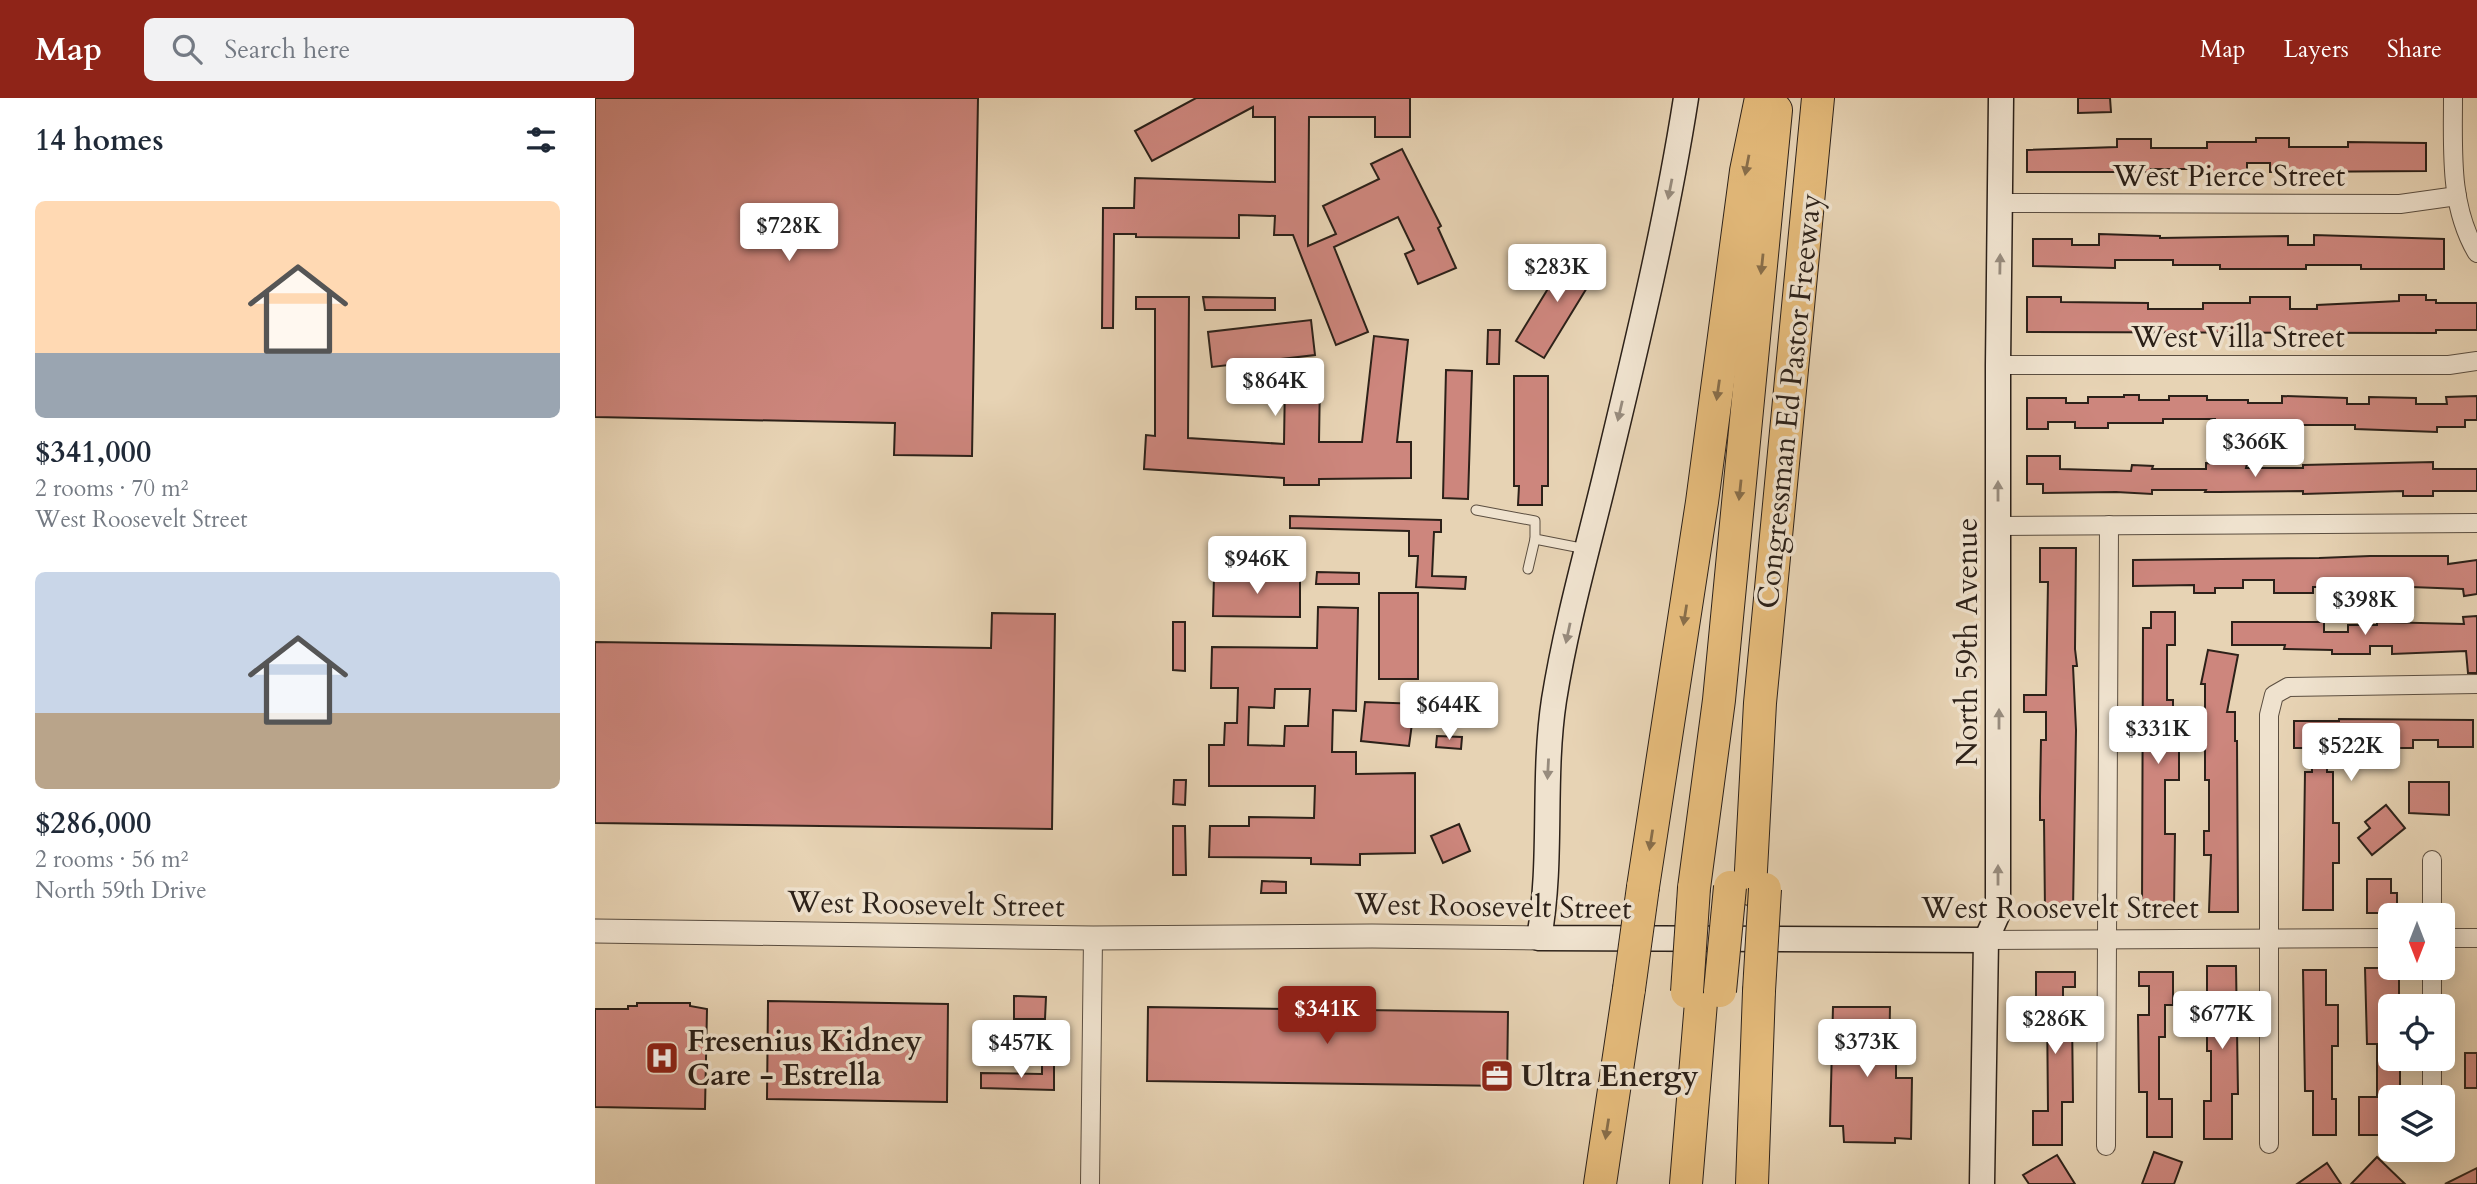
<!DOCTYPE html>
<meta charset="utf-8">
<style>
body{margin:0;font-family:Cardo,serif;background:#f2f2f3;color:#1f2937;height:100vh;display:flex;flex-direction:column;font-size:26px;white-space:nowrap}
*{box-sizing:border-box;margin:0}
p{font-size:23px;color:#747a83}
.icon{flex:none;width:38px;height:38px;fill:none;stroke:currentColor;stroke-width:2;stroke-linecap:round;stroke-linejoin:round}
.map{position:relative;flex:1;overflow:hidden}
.side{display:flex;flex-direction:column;background:#fff;width:595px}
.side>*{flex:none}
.needle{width:46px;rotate:180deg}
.fabs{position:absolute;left:1783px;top:805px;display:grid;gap:14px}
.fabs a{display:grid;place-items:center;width:77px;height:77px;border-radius:10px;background:#fff;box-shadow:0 4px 18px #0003;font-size:35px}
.price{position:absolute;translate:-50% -60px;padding:0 16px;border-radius:7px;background:#fff;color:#222;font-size:23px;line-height:46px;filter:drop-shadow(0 2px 4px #0008)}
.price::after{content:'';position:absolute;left:50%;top:42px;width:21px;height:16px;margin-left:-10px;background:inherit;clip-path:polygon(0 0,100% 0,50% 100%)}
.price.active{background:#8f2418;color:#fff}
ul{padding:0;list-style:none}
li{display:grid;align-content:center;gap:14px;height:371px;padding:0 35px}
li span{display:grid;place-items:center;height:217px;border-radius:10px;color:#555}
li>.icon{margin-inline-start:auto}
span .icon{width:126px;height:126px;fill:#fffc;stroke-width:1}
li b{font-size:30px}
h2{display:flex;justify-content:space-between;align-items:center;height:84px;padding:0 35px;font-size:30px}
header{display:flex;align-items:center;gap:42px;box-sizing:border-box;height:98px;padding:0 35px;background:#8f2418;color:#fff}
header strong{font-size:33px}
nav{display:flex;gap:38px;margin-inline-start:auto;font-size:24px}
.search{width:490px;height:63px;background:#f2f2f3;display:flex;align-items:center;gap:18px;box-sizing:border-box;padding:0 24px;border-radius:10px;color:#747a83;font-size:26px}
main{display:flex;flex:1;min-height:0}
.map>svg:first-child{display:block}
.building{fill:#cd867d;stroke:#2c2119;stroke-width:2;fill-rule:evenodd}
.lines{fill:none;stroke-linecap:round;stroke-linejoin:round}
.service-casing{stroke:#5b4e40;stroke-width:11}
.minor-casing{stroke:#5b4e40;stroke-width:20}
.tertiary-casing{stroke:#5b4e40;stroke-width:25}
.secondary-casing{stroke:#2c2119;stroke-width:27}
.motorway-casing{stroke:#2c2119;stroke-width:34}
.service{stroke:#efe2ce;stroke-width:9}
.minor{stroke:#efe2ce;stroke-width:18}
.tertiary{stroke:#efe2ce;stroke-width:23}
.secondary{stroke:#efe2ce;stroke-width:24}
.motorway{stroke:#e4ba7a;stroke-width:32}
.motorway-bridge-casing{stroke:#2c2119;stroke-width:34;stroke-linecap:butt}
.motorway-bridge{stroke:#e4ba7a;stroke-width:32}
.oneway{fill:#886e4a}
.oneway2{fill:#978b7d}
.labels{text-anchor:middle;stroke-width:7;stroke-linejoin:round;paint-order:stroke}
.street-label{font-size:30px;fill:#2c2119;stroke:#efe2ce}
.poi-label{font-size:30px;font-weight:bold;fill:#2c2119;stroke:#efe2ce;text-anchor:start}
</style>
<header>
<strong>Map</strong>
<div class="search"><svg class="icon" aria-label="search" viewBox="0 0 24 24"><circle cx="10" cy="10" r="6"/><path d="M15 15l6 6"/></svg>Search here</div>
<nav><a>Map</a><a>Layers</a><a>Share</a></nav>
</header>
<main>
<section class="side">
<h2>14 homes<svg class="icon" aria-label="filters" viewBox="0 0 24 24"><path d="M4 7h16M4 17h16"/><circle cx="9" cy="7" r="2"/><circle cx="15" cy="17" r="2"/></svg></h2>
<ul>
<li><span style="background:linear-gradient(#ffd9b3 70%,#9aa5b1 0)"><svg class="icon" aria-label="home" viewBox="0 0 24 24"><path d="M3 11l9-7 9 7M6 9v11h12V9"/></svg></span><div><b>$341,000</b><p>2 rooms · 70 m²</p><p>West Roosevelt Street</p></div></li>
<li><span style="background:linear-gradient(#c9d6e8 65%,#b9a48a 0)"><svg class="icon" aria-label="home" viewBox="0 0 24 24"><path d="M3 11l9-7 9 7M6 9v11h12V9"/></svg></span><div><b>$286,000</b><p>2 rooms · 56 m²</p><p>North 59th Drive</p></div></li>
</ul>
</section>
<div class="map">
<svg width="1882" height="1086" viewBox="0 0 1882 1086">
<rect width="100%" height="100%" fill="#e7d3b4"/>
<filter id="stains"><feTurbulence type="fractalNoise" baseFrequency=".00286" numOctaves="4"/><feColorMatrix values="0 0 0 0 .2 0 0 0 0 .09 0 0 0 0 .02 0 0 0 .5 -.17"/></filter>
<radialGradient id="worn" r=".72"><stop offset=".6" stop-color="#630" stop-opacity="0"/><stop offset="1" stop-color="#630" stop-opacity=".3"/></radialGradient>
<g class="building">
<polygon points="0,0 383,0 377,358 299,357 300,325 0,319"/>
<polygon points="601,0 815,0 815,39 780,39 780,19 714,19 713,148 741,136 728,108 784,81 776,66 807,51 846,128 843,130 861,170 823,186 810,156 819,152 803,119 739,149 773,234 741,247 698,137 679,137 680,118 644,117 644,140 541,139 541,136 519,136 518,230 507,230 508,110 539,110 540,80 680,84 680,19 658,19 658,9 557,63 540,33"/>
<polygon points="1483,0 1515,0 1516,14 1483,15"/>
<polygon points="1661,40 1694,40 1694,49 1753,49 1753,44 1831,45 1831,73 1675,74 1675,65 1652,65 1652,77 1612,77 1612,71 1556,71 1556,74 1432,74 1432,52 1522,49 1522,41 1556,41 1556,50 1612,50 1612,44 1661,44"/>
<polygon points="1504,136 1565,138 1565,140 1693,138 1693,147 1719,147 1719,137 1849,141 1849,171 1766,171 1766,167 1711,167 1711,171 1625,171 1625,167 1578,167 1578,162 1520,162 1520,170 1438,168 1438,141 1477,141 1477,147 1504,147"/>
<polygon points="976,153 1004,170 949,260 921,243"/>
<polygon points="1804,197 1831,197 1831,202 1841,202 1841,205 1882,205 1882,232 1841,232 1841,235 1432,234 1432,199 1466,199 1466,204 1553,205 1553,211 1608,211 1608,205 1655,205 1655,199 1695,199 1695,211 1722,211 1722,207 1804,203"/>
<polygon points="541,199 594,199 593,340 689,346 690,280 725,281 724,344 767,344 779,238 813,242 802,344 816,344 816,380 724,381 724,387 689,387 689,380 549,371 551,337 560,338 560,211 541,211"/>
<polygon points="608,199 680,200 680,212 610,212"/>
<polygon points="716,222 720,257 617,269 613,234"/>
<polygon points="893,232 905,232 904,266 892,266"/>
<polygon points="851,272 877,273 873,401 848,400"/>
<polygon points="919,278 953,278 953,388 947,388 947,407 923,407 924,388 919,388"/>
<polygon points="1529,297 1544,297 1544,302 1574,302 1574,298 1612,298 1612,302 1653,302 1653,305 1687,305 1687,298 1752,300 1752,306 1774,306 1774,299 1821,300 1821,306 1852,306 1851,299 1882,298 1882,322 1870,322 1870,329 1842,329 1842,334 1760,331 1760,327 1705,327 1705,334 1694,334 1694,328 1620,327 1620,321 1568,321 1568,325 1513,325 1513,330 1480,330 1480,324 1453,324 1453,331 1432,331 1432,300 1471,300 1471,305 1493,305 1493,299 1529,299"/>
<polygon points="1432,358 1465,358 1465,371 1536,373 1537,367 1558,368 1557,371 1611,371 1611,365 1652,366 1651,370 1708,370 1708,367 1838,364 1838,371 1882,371 1882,393 1838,393 1838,398 1808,398 1808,393 1708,396 1708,393 1624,394 1610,394 1611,392 1557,392 1557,396 1521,394 1448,395 1448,386 1432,386"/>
<polygon points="695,418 846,422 846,434 839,434 837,478 871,479 870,491 821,489 823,458 814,458 814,433 695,430"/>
<polygon points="630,441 653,441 652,453 629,452"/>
<polygon points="1445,450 1481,450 1480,551 1482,568 1478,568 1481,632 1478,812 1450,812 1449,722 1445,722 1445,699 1446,642 1451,642 1451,614 1429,614 1429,597 1451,597 1453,484 1445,484"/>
<polygon points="1775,458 1853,458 1853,466 1882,462 1882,496 1869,498 1868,491 1816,489 1718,489 1718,495 1679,495 1679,482 1648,482 1648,490 1620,490 1620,495 1599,495 1599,487 1538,488 1538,462 1724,460"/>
<polygon points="722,474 764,475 764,486 721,486"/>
<polygon points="619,478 705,478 705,519 618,518"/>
<rect x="784" y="495" width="39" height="86"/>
<path d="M723,509L763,510L761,613L738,612L737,654H761V676L820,675V755L765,756V767L716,766V760L614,759L615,728H654V719L719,720L720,688H614V647H629L630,625H642L643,590H616L617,549L722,550ZM680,591H715L713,628H690L689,648L653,647L654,609L679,610Z"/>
<polygon points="1556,514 1580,514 1580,547 1572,547 1572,602 1578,602 1578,649 1584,649 1584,682 1570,682 1570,736 1580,736 1579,813 1547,813 1548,530 1556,530"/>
<polygon points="397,515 460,516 457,731 0,725 0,544 396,550"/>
<polygon points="1882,518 1882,575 1873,575 1871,553 1797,556 1797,548 1775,548 1775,556 1737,556 1737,552 1689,551 1690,547 1637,547 1637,524 1729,524 1729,534 1753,534 1753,527 1782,527 1782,524 1869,526 1868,519"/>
<polygon points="578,524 590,524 590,573 578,572"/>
<polygon points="1613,552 1643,557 1632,614 1640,614 1640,643 1642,643 1643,814 1614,814 1616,757 1609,757 1609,733 1614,733 1614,682 1610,682 1610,586 1606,586"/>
<polygon points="827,602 854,604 853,620 818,618 814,648 766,643 770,604 826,606"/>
<polygon points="1744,621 1878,622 1878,649 1843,649 1843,642 1818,642 1818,650 1777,650 1777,657 1764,657 1764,650 1732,650 1732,674 1738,674 1738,725 1744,725 1744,765 1738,765 1738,812 1708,812 1710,674 1717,674 1717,650 1699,650 1699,623 1744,623"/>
<polygon points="842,638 867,639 866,651 841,649"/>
<polygon points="579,682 591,682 590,707 578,706"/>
<polygon points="1814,684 1854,684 1854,717 1814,715"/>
<polygon points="1791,707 1810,730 1777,757 1763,740 1775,730 1770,724"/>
<polygon points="864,726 875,753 848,765 836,738"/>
<polygon points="578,728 590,728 591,777 578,777"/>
<polygon points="1772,781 1796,781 1796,795 1802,795 1802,815 1772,815"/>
<polygon points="667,783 691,784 691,795 666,795"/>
<polygon points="1612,868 1641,868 1643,996 1637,996 1637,1041 1609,1041 1609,1003 1616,1003 1616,953 1612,953"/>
<polygon points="1770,870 1804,870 1804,902 1796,902 1796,961 1805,961 1805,994 1796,994 1796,1037 1764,1037 1764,999 1782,999 1782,946 1772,946"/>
<polygon points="1708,872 1731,872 1731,907 1743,907 1743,948 1737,948 1737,1001 1741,1001 1741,1037 1718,1037 1718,993 1710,993"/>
<polygon points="1441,874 1480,874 1480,889 1468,889 1468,917 1477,917 1478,1004 1467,1004 1467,1047 1438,1047 1438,1013 1453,1013 1452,906 1441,906"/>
<polygon points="1544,874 1578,874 1578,907 1570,907 1570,939 1564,939 1564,1001 1577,1001 1577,1039 1552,1039 1552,994 1544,994 1543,917 1554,917 1554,888 1544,888"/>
<polygon points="419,898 451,899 450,921 419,921"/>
<polygon points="173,903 353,906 352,1004 172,1001"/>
<polygon points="42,905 95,905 95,908 112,911 110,1011 0,1009 0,911 33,911 33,908 42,908"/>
<polygon points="553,909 913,914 912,988 552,983"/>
<polygon points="1238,909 1295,909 1294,964 1301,964 1301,980 1317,980 1316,1041 1300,1040 1300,1045 1249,1044 1248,1028 1235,1028"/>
<rect x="1870" y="955" width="12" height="35"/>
<polygon points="447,964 459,964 459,992 386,990 386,975 447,976"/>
<polygon points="1559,1054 1587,1064 1579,1086 1547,1086"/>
<polygon points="1462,1057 1480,1086 1434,1086 1428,1077"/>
<polygon points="1782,1059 1810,1086 1756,1086"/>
<polygon points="1732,1065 1746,1086 1702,1086"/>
<polygon points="1882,1070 1882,1086 1850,1086"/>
</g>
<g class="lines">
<defs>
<g id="service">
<polyline points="881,412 940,423 940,441 991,451"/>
<polyline points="933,471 940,441"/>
</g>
<g id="minor">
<path d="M1858,0C1858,53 1854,108 1882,155"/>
<polyline points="1406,105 1805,106 1862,98"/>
<polyline points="1403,267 1854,267 1882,263"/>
<polyline points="1403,428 1882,425"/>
<polyline points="1837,817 1837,762"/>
<polyline points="1848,840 1882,840"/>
<polyline points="1391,842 1796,840"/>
<polyline points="1837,908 1837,870"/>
<polyline points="1837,999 1837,961"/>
<polyline points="1674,1046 1674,617 1679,597 1693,589 1882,586"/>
<polyline points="1511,1048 1514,427"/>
<polyline points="495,1086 498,840"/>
</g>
<polyline id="tertiary" points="0,833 498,840 777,838 944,840"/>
<g id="secondary">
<path d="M1091,0C1071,128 1040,254 1010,379C992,453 971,527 959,602C947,681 958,762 944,840L1391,842"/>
<polyline points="1387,1086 1391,842 1403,815 1403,267 1406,0"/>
</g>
<g id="motorway">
<polyline points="1048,789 1107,404 1151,73 1166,0"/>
<polyline points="1099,790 1124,602 1181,12"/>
<polyline points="1155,791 1165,605 1223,0"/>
<polyline points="1005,1086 1034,891"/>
<polyline points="1091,1086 1107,892"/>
<polyline points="1157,1086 1164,893"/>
</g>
</defs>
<use href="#service" class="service-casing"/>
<use href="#minor" class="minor-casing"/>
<use href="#tertiary" class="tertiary-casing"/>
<use href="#secondary" class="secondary-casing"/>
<use href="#motorway" class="motorway-casing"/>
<use href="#service" class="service"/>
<use href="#minor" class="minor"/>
<use href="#tertiary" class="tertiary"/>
<use href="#secondary" class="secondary"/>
<use href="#motorway" class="motorway"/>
<defs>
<g id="motorway-bridge">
<polyline points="1034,891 1048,789"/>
<polyline points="1125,893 1135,789"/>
<polyline points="1164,893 1170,791"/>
<polyline points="1092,894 1099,790"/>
</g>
</defs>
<use href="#motorway-bridge" class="motorway-bridge-casing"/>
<use href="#motorway-bridge" class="motorway-bridge"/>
</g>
<defs><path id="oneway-solid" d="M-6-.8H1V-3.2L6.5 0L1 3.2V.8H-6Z" transform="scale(1.75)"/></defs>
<g class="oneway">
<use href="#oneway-solid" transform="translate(1152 67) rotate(101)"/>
<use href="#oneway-solid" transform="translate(1167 166) rotate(96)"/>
<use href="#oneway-solid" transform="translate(1123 292) rotate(98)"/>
<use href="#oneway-solid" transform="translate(1145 392) rotate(96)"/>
<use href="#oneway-solid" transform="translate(1090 517) rotate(99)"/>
<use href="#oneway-solid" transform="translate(1056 742) rotate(99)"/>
<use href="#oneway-solid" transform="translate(1012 1031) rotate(99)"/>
</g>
<g class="oneway2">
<use href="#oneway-solid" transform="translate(1075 91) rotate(101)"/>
<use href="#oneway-solid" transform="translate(1405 166) rotate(-89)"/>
<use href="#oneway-solid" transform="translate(1025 313) rotate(103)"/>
<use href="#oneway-solid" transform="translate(1403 393) rotate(-90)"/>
<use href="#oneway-solid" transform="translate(973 535) rotate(102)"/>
<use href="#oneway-solid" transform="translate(1404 621) rotate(-90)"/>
<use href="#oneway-solid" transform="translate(953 671) rotate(93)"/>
<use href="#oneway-solid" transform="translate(1403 777) rotate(-90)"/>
</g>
<defs>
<symbol id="hospital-square" viewBox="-11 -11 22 22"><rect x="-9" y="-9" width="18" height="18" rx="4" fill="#8f2418" stroke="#efe2ce"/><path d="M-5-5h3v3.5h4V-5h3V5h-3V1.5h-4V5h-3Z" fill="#fff"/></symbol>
<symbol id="office-square" viewBox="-11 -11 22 22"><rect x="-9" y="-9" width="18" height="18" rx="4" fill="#8f2418" stroke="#efe2ce"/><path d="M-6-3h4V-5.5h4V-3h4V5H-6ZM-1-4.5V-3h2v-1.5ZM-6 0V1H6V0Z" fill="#fff"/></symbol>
</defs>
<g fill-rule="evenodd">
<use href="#hospital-square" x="48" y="941" width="38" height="38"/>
<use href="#office-square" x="883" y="959" width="38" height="38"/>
</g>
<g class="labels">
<g class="street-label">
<text x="1634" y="88">West Pierce Street</text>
<text x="1643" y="249">West Villa Street</text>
<text transform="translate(1194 303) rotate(-84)" y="10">Congressman Ed Pastor Freeway</text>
<text transform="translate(1372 544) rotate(-90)" y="10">North 59th Avenue</text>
<text transform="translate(331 806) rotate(1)" y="10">West Roosevelt Street</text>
<text transform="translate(898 808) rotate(1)" y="10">West Roosevelt Street</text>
<text x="1465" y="820">West Roosevelt Street</text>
</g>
<g class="poi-label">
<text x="92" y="953">Fresenius Kidney<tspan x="92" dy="34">Care - Estrella</tspan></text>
<text x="926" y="988">Ultra Energy</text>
</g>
</g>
<rect width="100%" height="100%" filter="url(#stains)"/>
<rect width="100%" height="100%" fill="url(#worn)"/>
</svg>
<div class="fabs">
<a><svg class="needle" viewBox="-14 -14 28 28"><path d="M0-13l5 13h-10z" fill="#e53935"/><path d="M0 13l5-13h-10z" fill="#747a83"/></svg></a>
<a><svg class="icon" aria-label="locate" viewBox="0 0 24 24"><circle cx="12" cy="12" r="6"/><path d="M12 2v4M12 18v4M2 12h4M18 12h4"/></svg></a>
<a><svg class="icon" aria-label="layers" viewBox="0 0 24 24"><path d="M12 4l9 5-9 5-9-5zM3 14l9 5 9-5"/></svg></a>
</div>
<b class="price" style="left:194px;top:165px">$728K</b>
<b class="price" style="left:962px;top:206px">$283K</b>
<b class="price" style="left:680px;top:320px">$864K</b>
<b class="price" style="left:1660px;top:381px">$366K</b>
<b class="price" style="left:662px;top:498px">$946K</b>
<b class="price" style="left:1770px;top:539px">$398K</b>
<b class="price" style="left:854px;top:644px">$644K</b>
<b class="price" style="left:1563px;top:668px">$331K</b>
<b class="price" style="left:1756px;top:685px">$522K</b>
<b class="price active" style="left:732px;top:948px">$341K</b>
<b class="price" style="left:1627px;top:953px">$677K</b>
<b class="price" style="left:1460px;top:958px">$286K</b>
<b class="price" style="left:1272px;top:981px">$373K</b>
<b class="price" style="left:426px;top:982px">$457K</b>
</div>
</main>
